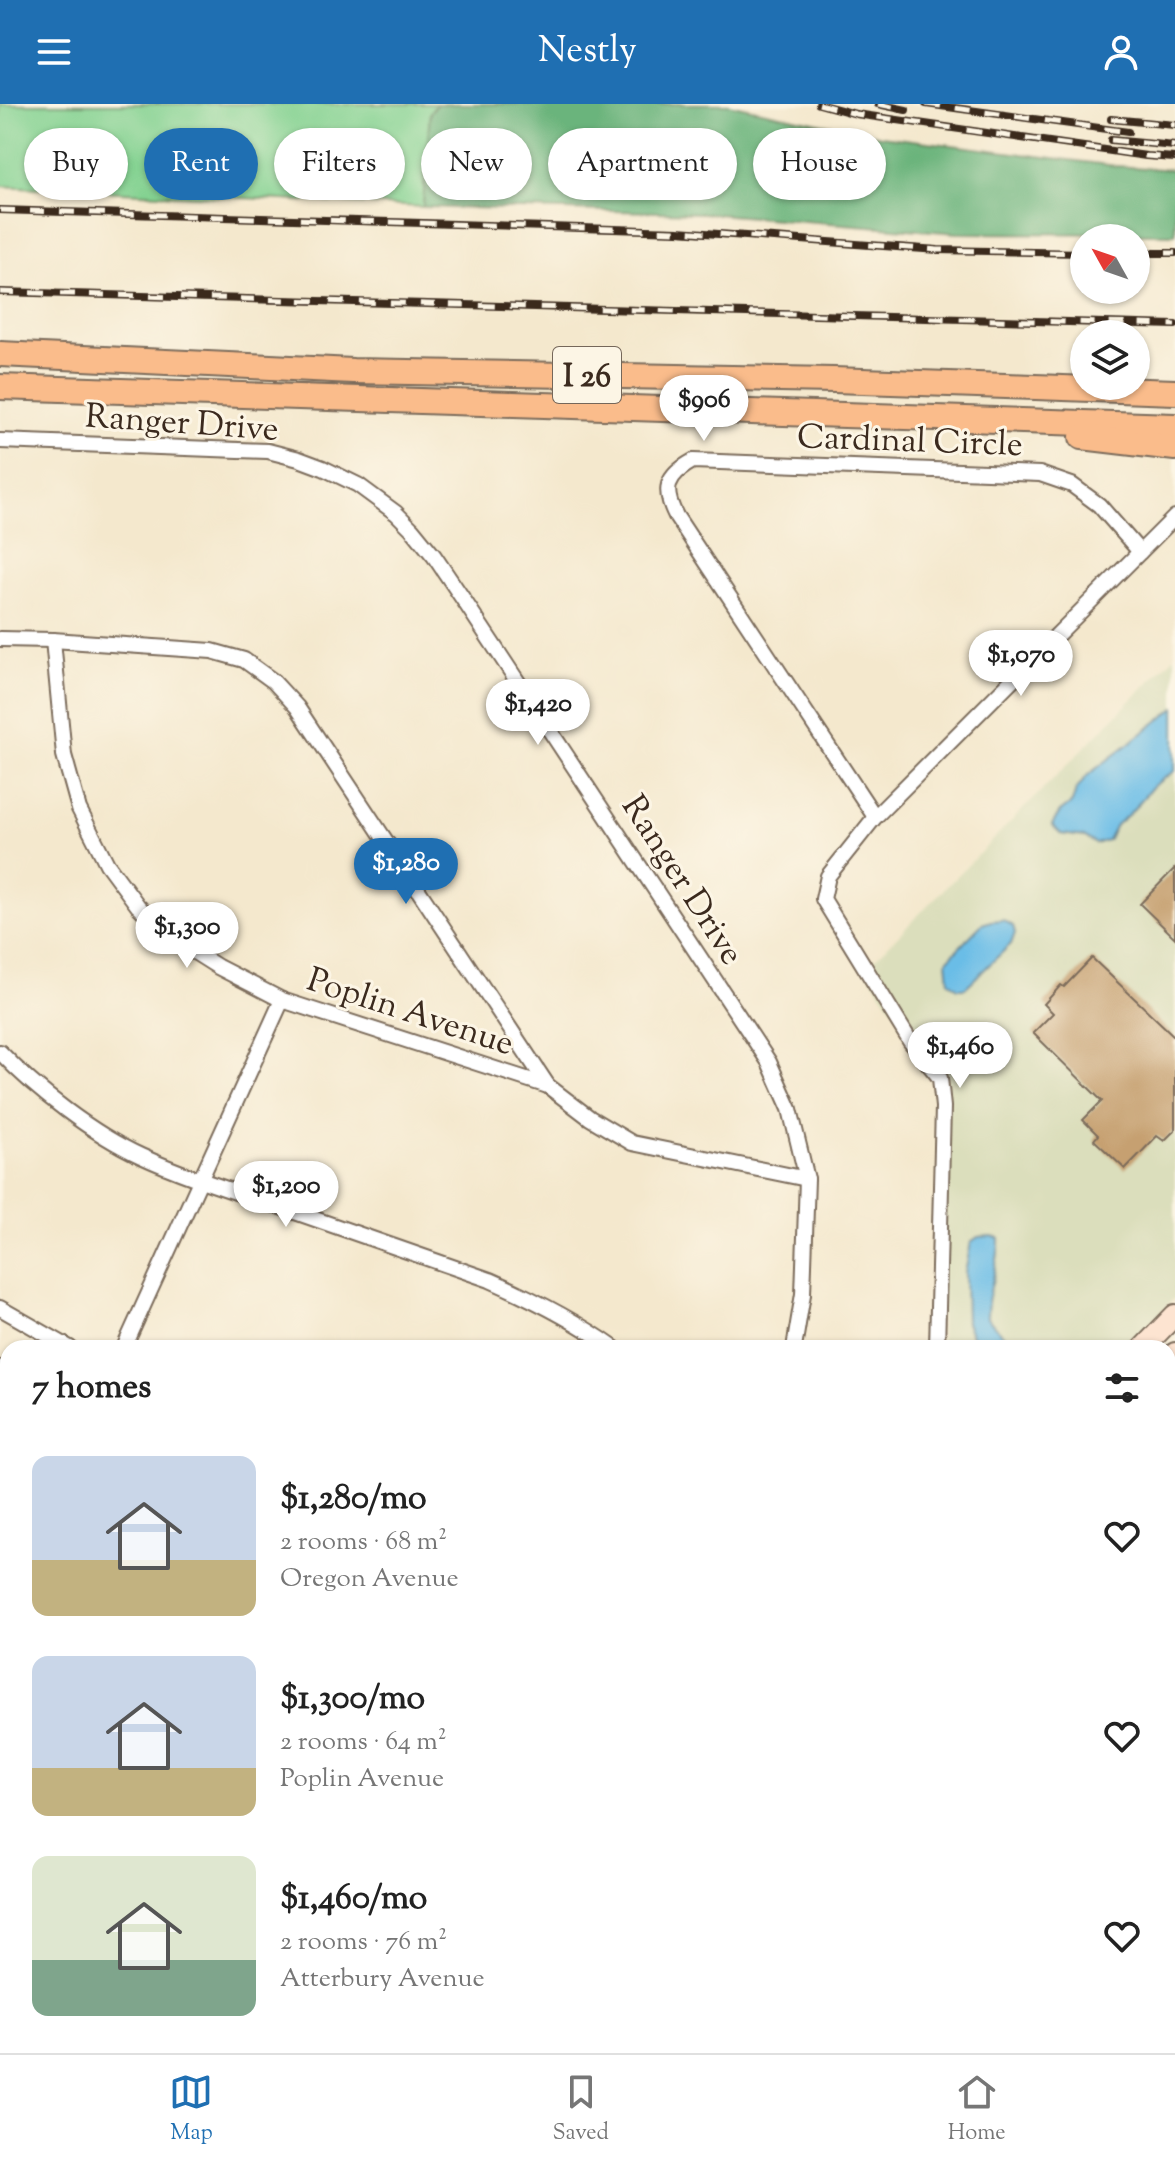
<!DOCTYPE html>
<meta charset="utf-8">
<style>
body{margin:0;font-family:"Sorts Mill Goudy",serif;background:#f2f2f2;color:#222;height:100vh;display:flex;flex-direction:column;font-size:30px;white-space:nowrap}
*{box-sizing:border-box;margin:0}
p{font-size:26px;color:#767676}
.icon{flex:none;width:44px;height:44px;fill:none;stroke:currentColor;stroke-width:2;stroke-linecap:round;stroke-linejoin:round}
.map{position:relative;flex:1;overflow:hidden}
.drawer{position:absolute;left:0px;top:1236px;width:1176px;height:714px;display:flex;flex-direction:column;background:#fff;border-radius:24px 24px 0 0;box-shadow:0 2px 6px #0004}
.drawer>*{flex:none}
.guide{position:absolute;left:24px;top:24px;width:1128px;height:72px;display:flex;gap:16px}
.needle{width:52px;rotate:310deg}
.fabs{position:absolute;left:1070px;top:120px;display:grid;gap:16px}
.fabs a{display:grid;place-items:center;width:80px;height:80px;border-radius:50%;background:#fff;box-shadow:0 2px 6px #0004;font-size:40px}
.price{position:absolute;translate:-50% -68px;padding:0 18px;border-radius:28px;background:#fff;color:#222;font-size:26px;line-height:52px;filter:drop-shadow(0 2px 4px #0008)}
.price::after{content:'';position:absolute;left:50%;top:48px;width:24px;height:18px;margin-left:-12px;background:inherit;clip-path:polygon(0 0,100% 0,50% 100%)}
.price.on{background:#1f6fb2;color:#fff}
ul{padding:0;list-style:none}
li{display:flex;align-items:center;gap:24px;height:200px;padding:0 32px}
li span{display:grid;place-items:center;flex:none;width:224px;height:160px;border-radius:16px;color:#555}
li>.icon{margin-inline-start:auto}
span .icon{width:96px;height:96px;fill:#fffc;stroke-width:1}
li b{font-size:34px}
h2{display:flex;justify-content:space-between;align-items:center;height:96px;padding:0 32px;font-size:34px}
.pill{padding:0 28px;border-radius:36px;background:#fff;box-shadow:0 2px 6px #0004;font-size:28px;line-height:72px}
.pill.on{background:#1f6fb2;color:#fff}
header{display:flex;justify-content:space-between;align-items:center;height:104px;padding:0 32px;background:#1f6fb2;color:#fff;font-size:36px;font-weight:600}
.menu{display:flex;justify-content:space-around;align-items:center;height:112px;border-top:2px solid #e0e0e0;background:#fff;font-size:22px;color:#767676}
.menu a{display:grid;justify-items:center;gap:4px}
.menu .on{color:#1f6fb2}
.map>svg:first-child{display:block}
.built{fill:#dbdebc}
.green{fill:#83d291;stroke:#5f7e58;stroke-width:2}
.forest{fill:#6ab47b;stroke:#526f4c;stroke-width:2}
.water{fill:#6bbde7;stroke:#537482;stroke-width:2}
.building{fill:#c6a071}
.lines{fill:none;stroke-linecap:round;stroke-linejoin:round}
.minor-casing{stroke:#7c6c5b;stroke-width:18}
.secondary-casing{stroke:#7c6c5b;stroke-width:24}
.motorway-casing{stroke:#7c6c5b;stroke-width:28}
.minor{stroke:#fff;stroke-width:14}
.secondary{stroke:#fde4d1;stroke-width:20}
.motorway{stroke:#fabc8b;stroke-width:24}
.rail-casing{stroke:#3b2a1e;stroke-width:8}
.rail{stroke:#fcf5e5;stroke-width:5;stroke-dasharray:15;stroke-linecap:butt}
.labels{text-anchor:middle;stroke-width:6;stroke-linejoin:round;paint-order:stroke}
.shield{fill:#fcf5e5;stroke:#75675a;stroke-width:2}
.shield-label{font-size:32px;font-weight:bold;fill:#3b2a1e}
.street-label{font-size:34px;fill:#3b2a1e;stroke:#fcf5e5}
</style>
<header><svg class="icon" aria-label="menu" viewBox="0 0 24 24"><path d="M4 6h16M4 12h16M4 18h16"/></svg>Nestly<svg class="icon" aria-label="person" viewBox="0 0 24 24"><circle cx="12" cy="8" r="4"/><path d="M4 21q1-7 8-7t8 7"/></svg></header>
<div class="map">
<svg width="1175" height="1949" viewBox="0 0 1175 1949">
<rect width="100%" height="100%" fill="#fcf5e5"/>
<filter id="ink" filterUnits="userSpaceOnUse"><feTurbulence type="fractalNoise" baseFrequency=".0125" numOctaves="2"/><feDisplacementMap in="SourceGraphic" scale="16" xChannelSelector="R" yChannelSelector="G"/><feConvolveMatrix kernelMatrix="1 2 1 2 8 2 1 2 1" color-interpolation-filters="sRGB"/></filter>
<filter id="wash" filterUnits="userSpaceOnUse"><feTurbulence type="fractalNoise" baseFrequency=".006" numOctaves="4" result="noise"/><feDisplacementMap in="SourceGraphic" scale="32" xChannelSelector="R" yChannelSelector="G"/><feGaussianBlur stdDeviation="1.8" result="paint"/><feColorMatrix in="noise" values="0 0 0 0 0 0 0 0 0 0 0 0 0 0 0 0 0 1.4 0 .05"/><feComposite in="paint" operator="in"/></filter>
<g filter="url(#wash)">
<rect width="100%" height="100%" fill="#f4e8cd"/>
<g class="built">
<polygon points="1175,552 1175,1193 1126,1244 941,1244 940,974 865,865"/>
<polygon points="325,1942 484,1942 477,1949 318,1949"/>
</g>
<polygon class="green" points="0,0 437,0 430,8 423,103 0,82"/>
<polygon class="forest" points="437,0 728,0 881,32 1116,62 1175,66 1175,130 958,129 702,109 423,103 430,8"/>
<g class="water">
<polygon points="1175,604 1175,667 1153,682 1131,708 1116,721 1108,736 1096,740 1085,733 1061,730 1052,721 1060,708 1072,699 1076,686 1088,671"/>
<polygon points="1003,816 1013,822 1015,829 1011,840 965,884 958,884 949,877 947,856 982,820 991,817"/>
<path d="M992,1132L999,1134C1000,1162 986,1186 987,1214L1015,1244H973L974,1236L966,1219L965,1169L971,1138L978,1133Z"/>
</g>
<g id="blocks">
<g class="building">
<polygon points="1175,764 1175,834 1140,800"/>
<polygon points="1092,854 1175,933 1175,1026 1164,1037 1157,1032 1125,1065 1094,1036 1098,1031 1083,1016 1102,997 1033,929 1053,909 1044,900 1061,881 1064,883"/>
</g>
</g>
</g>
<g filter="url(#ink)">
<use href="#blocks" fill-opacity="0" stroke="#7c6c5b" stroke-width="2"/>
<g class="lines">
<defs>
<g id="minor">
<polyline points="0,337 268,347 299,355 323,364 358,381 396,409 412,425 434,452 461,492 769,958 790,1005 807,1075 803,1190 794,1244"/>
<polyline points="0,535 53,536 212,547 244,556 273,577 297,603 548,982 590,1014 632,1039 807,1075"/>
<polyline points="53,536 64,651 79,705 107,760 138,802 169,832 218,863 282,896 548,982"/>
<path d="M875,713L676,412C662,385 666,372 693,357L1040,370L1072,381L1099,401L1140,448"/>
<path d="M0,948C36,986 93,1030 141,1052C189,1074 240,1089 289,1106C356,1129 423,1153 490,1176C533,1195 576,1217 614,1244"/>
<polyline points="0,1204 70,1244"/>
<polyline points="124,1244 282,896"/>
<polyline points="937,1244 943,1003 940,974 910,937 823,795 828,772 875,713 1175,413"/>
<polyline points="0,1264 8,1265"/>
<polyline points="1168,1416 1175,1422"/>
<polyline points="0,1462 8,1463"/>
<polyline points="0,1640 8,1640"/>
<polyline points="0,1712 8,1697"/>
<polyline points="1168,1742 1175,1747"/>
<polyline points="590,1942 599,1949"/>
<polyline points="904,1942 914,1949"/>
<polyline points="1093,1942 1103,1949"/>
<polyline points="50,1949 56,1942"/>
<polyline points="318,1949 325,1942"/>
</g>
<g id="secondary">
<polyline points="1143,1244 1175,1211"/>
<polyline points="1168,1256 1175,1249"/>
<polyline points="492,1949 498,1942"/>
<polyline points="527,1949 533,1942"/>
</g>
<g id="motorway">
<polyline points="0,250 353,267 834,276 1175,288"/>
<polyline points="0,283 1175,322"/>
<polyline points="1082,333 1175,344"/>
</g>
</defs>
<use href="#minor" class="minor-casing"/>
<use href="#secondary" class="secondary-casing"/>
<use href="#motorway" class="motorway-casing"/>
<use href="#minor" class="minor"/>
<use href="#secondary" class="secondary"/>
<use href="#motorway" class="motorway"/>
<defs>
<g id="rail">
<polyline points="819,0 856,10 1146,52 1175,54"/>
<polyline points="878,0 906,6"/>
<polyline points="926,0 1128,28"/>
<polyline points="1111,15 1175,21"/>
<polyline points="1111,36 1175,42"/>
<polyline points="0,106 678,127 938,146 1084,149"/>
<polyline points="1136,149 1175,149"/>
<polyline points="0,188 1175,221"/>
</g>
</defs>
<use href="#rail" class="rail-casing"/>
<use href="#rail" class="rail"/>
</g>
</g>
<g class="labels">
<rect class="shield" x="553" y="243" width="68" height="56" rx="6"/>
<g class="shield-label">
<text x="587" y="282">I 26</text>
</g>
<g class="street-label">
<text transform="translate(182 317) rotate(4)" y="12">Ranger Drive</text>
<text transform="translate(910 335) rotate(2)" y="12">Cardinal Circle</text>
<text transform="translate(684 775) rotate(57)" y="12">Ranger Drive</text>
<text transform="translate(411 906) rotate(18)" y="12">Poplin Avenue</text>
</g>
</g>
</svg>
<div class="fabs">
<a><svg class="needle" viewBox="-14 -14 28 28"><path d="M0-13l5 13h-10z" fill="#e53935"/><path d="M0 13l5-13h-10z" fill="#767676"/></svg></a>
<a><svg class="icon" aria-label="layers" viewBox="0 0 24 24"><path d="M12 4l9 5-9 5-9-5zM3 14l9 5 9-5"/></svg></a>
</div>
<b class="price" style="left:704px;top:339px">$906</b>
<b class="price" style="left:1021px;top:594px">$1,070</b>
<b class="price" style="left:538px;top:643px">$1,420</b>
<b class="price on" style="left:406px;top:802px">$1,280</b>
<b class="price" style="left:187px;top:866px">$1,300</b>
<b class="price" style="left:960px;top:986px">$1,460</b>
<b class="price" style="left:286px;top:1125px">$1,200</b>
<div class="guide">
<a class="pill">Buy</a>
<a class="pill on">Rent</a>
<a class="pill">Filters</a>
<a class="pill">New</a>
<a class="pill">Apartment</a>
<a class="pill">House</a>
</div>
<section class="drawer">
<h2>7 homes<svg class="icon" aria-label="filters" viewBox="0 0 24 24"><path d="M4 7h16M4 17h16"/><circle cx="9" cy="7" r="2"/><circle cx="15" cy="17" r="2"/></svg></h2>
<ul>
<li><span style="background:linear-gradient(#c9d6e8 65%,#c2b280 0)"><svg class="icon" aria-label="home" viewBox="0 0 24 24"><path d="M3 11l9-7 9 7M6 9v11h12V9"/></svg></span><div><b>$1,280/mo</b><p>2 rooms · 68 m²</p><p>Oregon Avenue</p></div><svg class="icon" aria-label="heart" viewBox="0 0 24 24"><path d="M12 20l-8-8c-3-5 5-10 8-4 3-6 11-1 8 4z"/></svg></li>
<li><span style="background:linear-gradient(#c9d6e8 70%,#c2b280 0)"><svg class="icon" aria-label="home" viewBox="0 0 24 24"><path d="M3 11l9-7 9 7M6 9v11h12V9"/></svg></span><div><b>$1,300/mo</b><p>2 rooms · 64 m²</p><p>Poplin Avenue</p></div><svg class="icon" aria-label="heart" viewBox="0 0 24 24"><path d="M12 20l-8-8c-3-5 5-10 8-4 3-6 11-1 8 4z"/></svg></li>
<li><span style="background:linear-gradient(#dfe7d0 65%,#7fa58c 0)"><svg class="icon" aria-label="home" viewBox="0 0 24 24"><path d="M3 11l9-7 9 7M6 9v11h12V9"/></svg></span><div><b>$1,460/mo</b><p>2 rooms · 76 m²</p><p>Atterbury Avenue</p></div><svg class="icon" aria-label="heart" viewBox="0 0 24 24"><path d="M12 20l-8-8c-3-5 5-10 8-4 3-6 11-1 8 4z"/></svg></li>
</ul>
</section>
</div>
<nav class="menu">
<a class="on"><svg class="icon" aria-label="map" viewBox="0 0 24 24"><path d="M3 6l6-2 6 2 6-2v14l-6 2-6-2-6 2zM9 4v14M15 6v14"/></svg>Map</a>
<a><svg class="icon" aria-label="saved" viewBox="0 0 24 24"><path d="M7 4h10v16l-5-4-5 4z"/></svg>Saved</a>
<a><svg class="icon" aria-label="home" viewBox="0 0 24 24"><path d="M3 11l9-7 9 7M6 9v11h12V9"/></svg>Home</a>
</nav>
